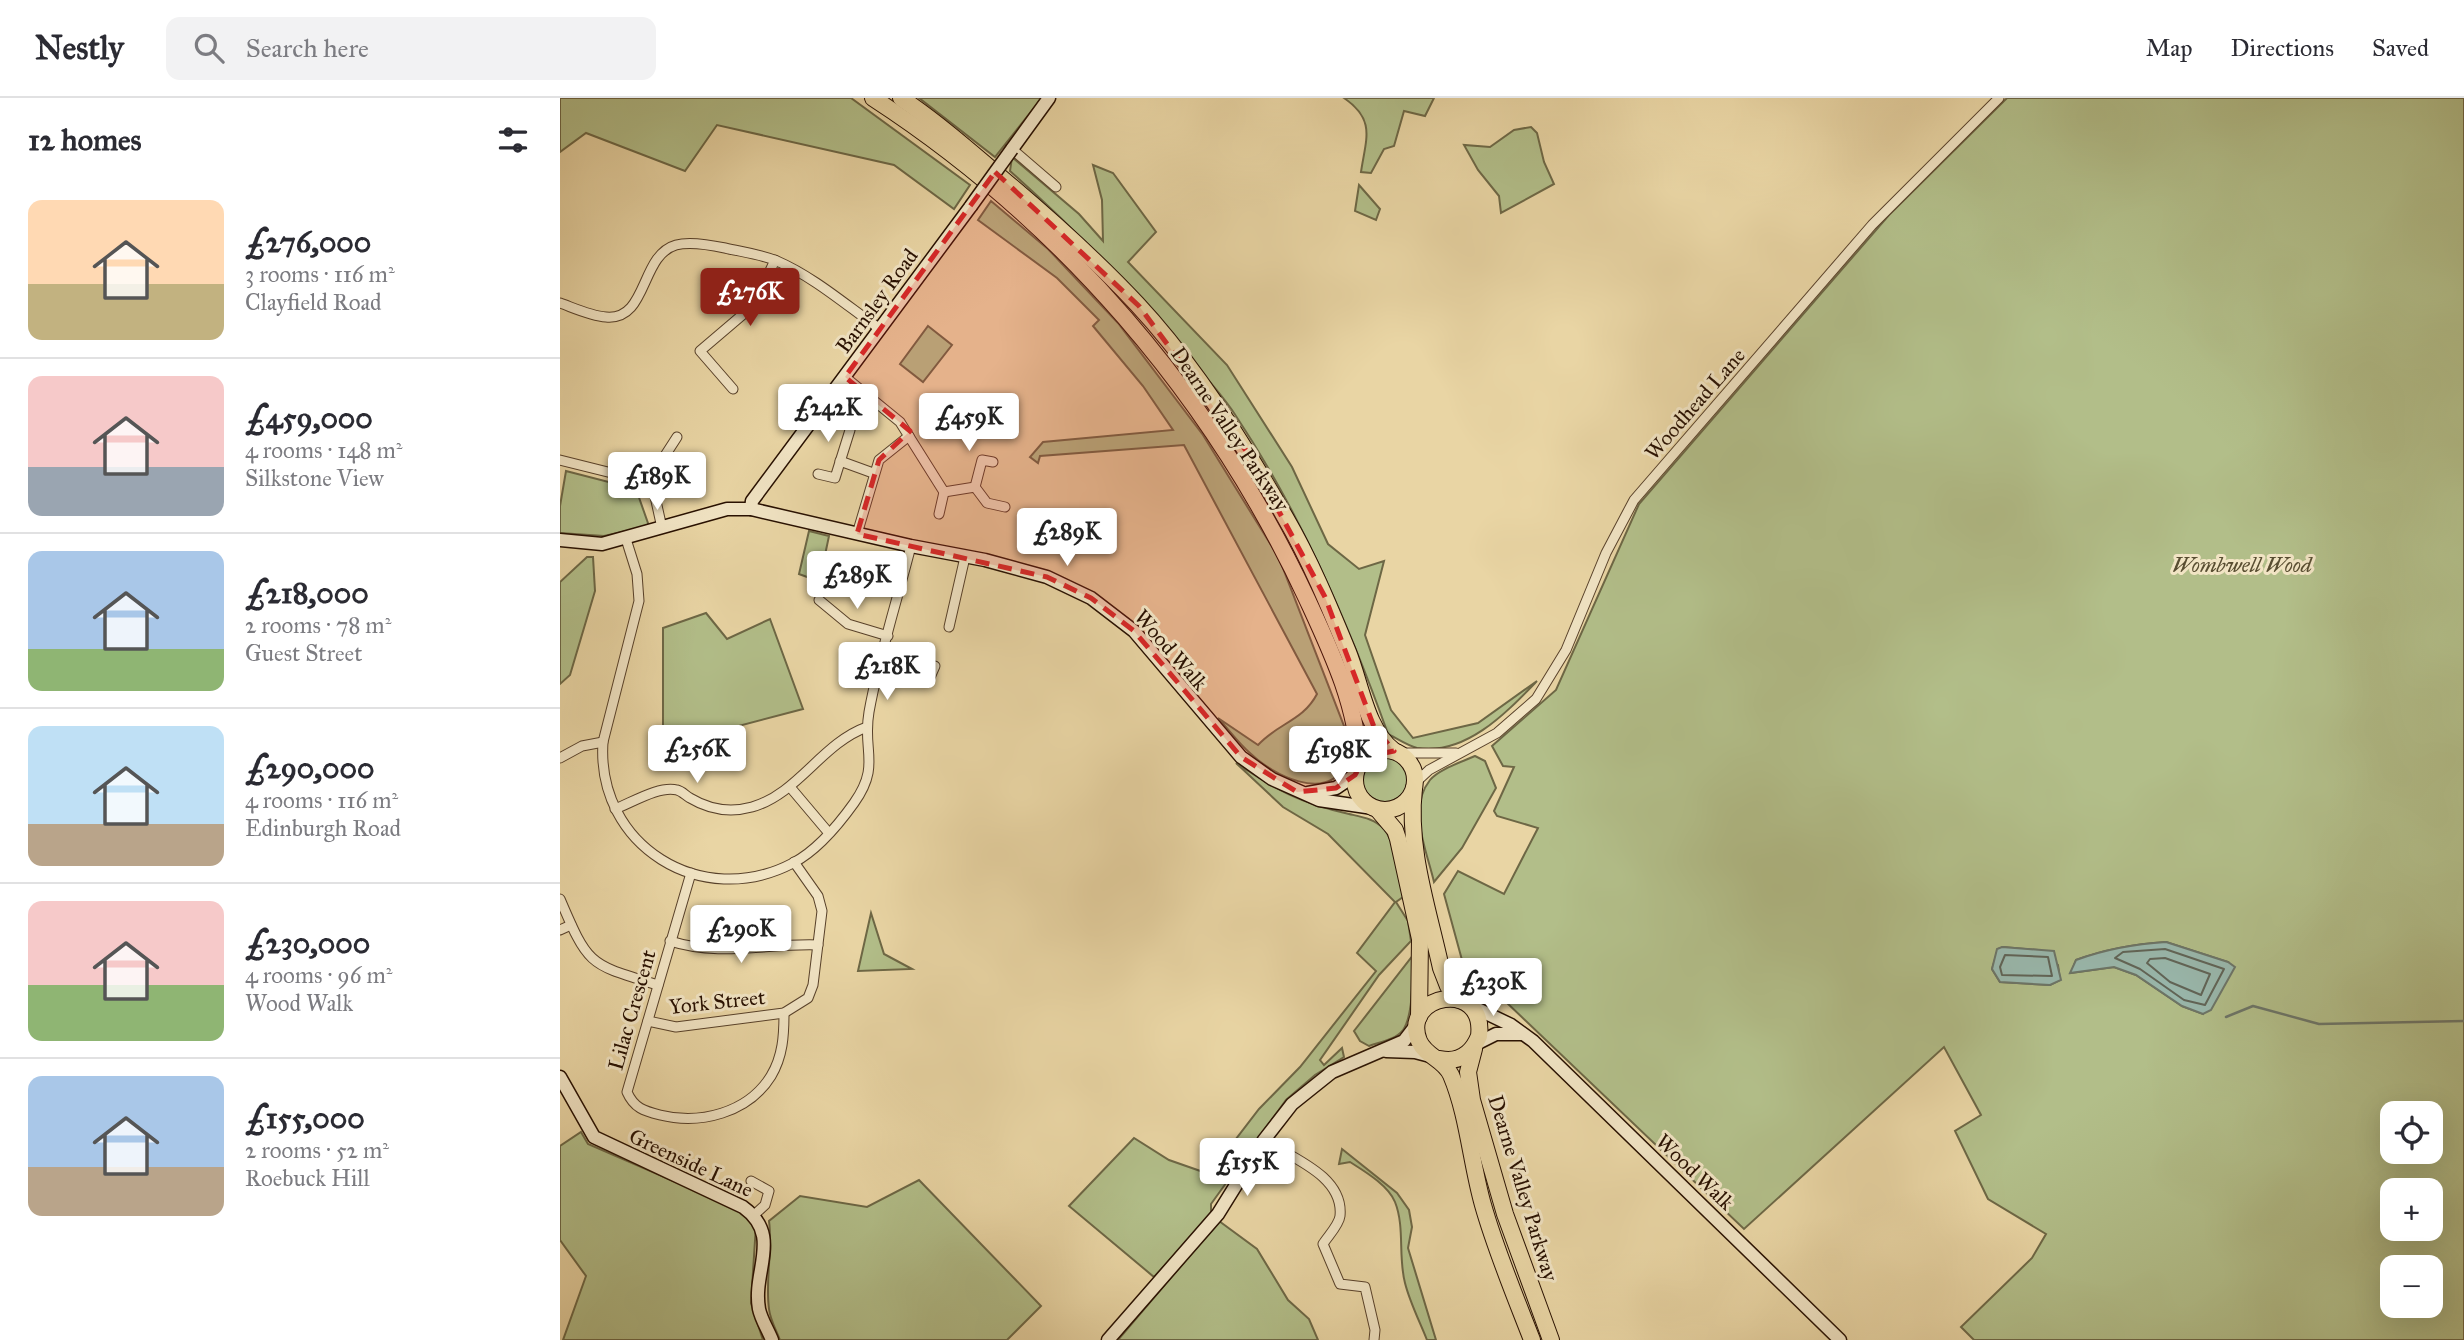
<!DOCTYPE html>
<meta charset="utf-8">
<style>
body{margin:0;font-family:"IM FELL Great Primer",serif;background:#f2f2f3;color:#2b2b33;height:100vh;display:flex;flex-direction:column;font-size:26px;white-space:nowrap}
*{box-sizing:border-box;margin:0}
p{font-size:23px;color:#7c7c81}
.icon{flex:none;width:38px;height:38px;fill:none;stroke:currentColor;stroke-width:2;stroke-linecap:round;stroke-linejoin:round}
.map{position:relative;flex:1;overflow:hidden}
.sheet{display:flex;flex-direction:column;background:#fff;width:560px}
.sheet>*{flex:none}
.tools{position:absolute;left:1820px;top:1003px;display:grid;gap:14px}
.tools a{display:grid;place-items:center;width:63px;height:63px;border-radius:14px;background:#fff;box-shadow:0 7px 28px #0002;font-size:35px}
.price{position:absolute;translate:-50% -60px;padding:0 16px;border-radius:7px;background:#fff;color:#222;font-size:23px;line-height:46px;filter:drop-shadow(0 2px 4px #0008)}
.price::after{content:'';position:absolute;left:50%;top:42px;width:21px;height:16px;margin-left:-10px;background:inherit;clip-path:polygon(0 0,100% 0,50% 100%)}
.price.on{background:#8f2418;color:#fff}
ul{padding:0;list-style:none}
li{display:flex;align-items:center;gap:21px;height:175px;padding:0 28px}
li+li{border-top:2px solid #e1e1e2}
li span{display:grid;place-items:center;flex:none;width:196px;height:140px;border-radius:14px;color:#555}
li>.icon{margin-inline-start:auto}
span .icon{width:84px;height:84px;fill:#fffc;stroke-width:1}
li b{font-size:30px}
h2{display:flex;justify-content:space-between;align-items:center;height:84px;padding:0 28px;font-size:30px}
header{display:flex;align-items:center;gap:42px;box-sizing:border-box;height:98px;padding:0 35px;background:#fff;border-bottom:2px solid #e1e1e2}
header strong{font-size:33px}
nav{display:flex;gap:38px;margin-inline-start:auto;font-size:24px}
.search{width:490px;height:63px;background:#f2f2f3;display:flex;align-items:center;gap:18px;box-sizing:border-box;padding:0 24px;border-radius:14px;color:#7c7c81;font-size:26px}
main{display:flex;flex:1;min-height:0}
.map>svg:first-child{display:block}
.green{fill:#b2be89;stroke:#6d6745;stroke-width:2;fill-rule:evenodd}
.water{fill:#99b8ad;stroke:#6c7568;stroke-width:2}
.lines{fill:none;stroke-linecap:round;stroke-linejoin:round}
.shore{stroke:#606457;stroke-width:2}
.stream{stroke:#6c7568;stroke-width:2.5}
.street-casing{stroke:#58412a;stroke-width:11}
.secondary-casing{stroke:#281001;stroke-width:15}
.highway-casing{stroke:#281001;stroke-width:18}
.street{stroke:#f1e4c4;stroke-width:9}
.secondary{stroke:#f1e4c4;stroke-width:12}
.highway{stroke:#e9d5a4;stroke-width:16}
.secondary-bridge-casing{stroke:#281001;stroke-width:15;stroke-linecap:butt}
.secondary-bridge{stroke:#f1e4c4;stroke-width:12}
.marked{fill:#d62828;fill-opacity:0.2;stroke:#d62828;stroke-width:5;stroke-dasharray:14 9;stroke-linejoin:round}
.labels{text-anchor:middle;stroke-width:6;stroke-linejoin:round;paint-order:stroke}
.street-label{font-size:21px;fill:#281001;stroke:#f1e4c4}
.park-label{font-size:21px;font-style:italic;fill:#584d31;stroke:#f1e4c4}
</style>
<header>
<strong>Nestly</strong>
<div class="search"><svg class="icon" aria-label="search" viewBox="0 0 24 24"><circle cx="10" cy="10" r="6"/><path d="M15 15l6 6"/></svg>Search here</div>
<nav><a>Map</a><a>Directions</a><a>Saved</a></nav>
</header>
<main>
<section class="sheet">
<h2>12 homes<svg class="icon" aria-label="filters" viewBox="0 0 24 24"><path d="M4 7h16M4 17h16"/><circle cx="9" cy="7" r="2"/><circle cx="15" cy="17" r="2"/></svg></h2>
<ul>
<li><span style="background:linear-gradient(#ffd9b3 60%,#c2b280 0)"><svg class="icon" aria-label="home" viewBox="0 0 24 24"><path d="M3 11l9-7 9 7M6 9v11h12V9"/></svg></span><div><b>£276,000</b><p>3 rooms · 116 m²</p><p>Clayfield Road</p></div></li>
<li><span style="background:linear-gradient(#f6c9c9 65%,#9aa5b1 0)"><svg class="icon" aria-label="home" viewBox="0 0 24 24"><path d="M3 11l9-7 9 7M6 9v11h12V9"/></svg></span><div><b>£459,000</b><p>4 rooms · 148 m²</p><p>Silkstone View</p></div></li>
<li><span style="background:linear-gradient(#a9c7e8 70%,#8fb573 0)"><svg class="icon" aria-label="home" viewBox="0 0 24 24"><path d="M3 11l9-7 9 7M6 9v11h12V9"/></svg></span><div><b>£218,000</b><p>2 rooms · 78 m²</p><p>Guest Street</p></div></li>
<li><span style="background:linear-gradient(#bfe0f5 70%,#b9a48a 0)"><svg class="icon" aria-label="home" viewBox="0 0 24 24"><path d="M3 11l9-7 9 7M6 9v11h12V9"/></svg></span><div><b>£290,000</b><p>4 rooms · 116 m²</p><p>Edinburgh Road</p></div></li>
<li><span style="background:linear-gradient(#f6c9c9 60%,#8fb573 0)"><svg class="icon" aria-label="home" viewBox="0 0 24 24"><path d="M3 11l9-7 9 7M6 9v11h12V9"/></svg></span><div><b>£230,000</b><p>4 rooms · 96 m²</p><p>Wood Walk</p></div></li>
<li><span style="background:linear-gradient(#a9c7e8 65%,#b9a48a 0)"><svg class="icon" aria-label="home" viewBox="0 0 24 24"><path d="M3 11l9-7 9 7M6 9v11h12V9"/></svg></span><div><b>£155,000</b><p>2 rooms · 52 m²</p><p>Roebuck Hill</p></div></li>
</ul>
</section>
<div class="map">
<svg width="1904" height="1242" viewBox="0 0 1904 1242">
<rect width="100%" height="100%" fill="#e9d5a4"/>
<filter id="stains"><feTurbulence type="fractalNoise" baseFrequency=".00286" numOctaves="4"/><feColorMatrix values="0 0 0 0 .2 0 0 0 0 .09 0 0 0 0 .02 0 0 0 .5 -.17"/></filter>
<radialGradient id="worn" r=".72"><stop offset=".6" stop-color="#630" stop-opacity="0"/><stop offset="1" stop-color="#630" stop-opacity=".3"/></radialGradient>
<g class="green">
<polygon points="0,0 291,0 410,87 394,111 334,67 157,27 125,73 26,35 0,54"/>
<polygon points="359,0 482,0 435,59"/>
<path d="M784,0H874L865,18L844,13L834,48L824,51L811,75L801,74C806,40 816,22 784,0Z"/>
<path d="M1447,0H1904V1242H1414L1401,1229L1472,1160L1486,1136L1428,1101L1395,1033L1421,1017L1384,949L1184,1131L902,862L884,796L898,773L944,796L978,730L937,718L934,713L954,669L943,668L932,648L996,592L1079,406L1329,117ZM1606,844L1668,864L1643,916L1622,908L1576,877L1554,869L1511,875L1516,862C1546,851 1574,846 1606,844ZM1443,849L1478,852L1498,867L1500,882L1490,887L1440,884L1432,871L1438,851ZM1832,1015H1871V1054H1832ZM1832,1092H1871V1130H1832ZM1832,1169H1871V1208H1832Z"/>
<polygon points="971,29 977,35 984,64 994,86 941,115 939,98 918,72 904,47 930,49 954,32"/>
<path d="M452,59L519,116L543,143L542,102L533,67L553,75L596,134L568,164L667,267L732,369L768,446L799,471L824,463L805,537L831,612L853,640L918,625L977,583C947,614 906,658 857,650C848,648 836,640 828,636C788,524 740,414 674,315C662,297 647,281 634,265C578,195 517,133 450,73Z"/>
<polygon points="799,87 820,111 816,122 795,113"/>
<path d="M431,103L488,151L558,225L643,337L719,460L789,641C788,649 789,660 785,668C765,704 713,677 691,656C679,646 669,632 658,620L698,647C718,625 743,623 757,596L624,347L480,358L478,365L470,359L483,344L613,332L583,288L533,228L539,222L497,180L418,122Z"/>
<polygon points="368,228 392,247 363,284 340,266"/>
<polygon points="6,373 76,391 89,428 44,438 0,435 0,408"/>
<polygon points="249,433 269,438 257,495 250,480 239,476"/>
<polygon points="27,459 33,459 35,493 10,577 0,586 0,484"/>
<polygon points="146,515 167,541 210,521 243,611 103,648 103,530"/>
<path d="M915,658L925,663L936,690L902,750L874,784C867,753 847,711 870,682C879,671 902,664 915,658Z"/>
<circle cx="825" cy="681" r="23"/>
<path d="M676,665C718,693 740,705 789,716C802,719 815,721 824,731C837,748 839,778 843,799L836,804L848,823L851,843L819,877L760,962L764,967L782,950L784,959L755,977L726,1002L651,1106V1117L594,1179L509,1108L574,1040L609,1062L649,1076L699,1011L740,969L816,873L797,855L835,804L768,736L723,709Z"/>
<polygon points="311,815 324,856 352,871 298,873"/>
<path d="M854,856C852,874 854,917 843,932C835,942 820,944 809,948L800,943L794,933Z"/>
<polygon points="21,1034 28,1046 178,1111 196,1127 191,1205 203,1242 3,1242 26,1178 0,1142 0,1048"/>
<path d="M782,1051L837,1095L849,1112L852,1129L848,1150L876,1242H867C860,1224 850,1205 845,1185C838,1159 845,1129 835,1104C828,1087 804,1073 790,1064L779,1066Z"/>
<path d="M359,1082L481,1208L447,1242H220C216,1232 210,1221 209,1211C205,1181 213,1153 209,1123L240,1098L307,1109Z"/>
<polygon points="659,1123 697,1151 728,1202 749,1221 758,1242 558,1242"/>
</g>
<g class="water">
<path d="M1606,844L1668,864L1675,869L1651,912L1643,916L1622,908L1576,877L1554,869L1510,875L1516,862C1546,851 1574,846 1606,844Z"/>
<polygon points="1442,849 1494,853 1501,882 1490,887 1440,884 1432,871 1437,851"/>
</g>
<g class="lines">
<g class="shore">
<polygon points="1605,851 1664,871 1645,907 1624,902 1580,871 1555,860 1563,854"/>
<polygon points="1445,857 1488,859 1492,878 1442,877 1440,869"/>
<polygon points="1605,860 1650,876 1641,897 1610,884 1587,865 1590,861"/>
</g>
<polyline class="stream" points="1666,919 1693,908 1759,926 1904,923"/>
<defs>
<g id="street">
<polyline points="452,51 496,89"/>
<path d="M0,205C14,210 31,218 46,219C88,223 80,157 116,147C130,143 151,147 165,150C182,154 200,156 217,163C254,179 287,208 320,231"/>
<polyline points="285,279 340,324 384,394 415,389 427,405 445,409"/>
<polyline points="173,291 140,253 194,207 215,162"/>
<polyline points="0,362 92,385 102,430"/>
<polyline points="280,363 313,375"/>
<polyline points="258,376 275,380 290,332"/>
<polyline points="92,385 97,370 117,339"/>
<polyline points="415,389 422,362 433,364"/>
<polyline points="379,416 384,394"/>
<polyline points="297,436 319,362 349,338"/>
<path d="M66,441L77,476L79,503L43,644C36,748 142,813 233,765C256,753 279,726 294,705C321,667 302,653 309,614C319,558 337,503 351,448"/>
<polyline points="259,502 288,526 328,538"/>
<polyline points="389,529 405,459"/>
<polyline points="323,559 347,565 358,580 368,584 375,568"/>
<polyline points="838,655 896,655"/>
<polyline points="0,660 22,648 43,644"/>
<polyline points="855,685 869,672 937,635 976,601 1006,552 1046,455 1074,402 1312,127 1439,0"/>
<polyline points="230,689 268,734"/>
<path d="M55,711C71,705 100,687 117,692C122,693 126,698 130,700C150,712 170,715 192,709C238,696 262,645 307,629"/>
<path d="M131,775L67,994C74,1010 84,1013 100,1017C140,1027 188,1015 211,978C223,958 224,937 224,915"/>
<path d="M0,801C29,869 29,866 98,887"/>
<polyline points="0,832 11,827"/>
<path d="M110,843C160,859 207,845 258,847"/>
<polyline points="88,923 116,929 224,915 248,900 253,887 262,813 258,798 234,764"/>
<path d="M704,1042C732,1060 784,1078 780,1118C779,1127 768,1138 763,1146L780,1186L805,1189L815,1232L814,1242"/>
<polyline points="191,1083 209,1093 205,1107 194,1117"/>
</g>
<g id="secondary">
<polyline points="452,51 489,0"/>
<polyline points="191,411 192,403 411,108"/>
<polyline points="0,442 42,446 167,411 191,411 351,448 425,462 487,479 531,500 574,533 681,659 712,681 759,702 813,710"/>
<polyline points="748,695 776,690 795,677"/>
<polyline points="905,905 951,927 973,943 1280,1242"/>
<polyline points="916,946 936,936 961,936"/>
<polyline points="826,953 855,954 874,959"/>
<path d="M0,979L34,1039L183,1109C223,1138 192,1172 199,1211C201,1221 208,1232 212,1242"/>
<polyline points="548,1242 658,1116 704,1042 732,1006 772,974 844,943 857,926"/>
</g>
<g id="highway">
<path d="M313,0C502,123 652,297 747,501C771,553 798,609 799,667"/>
<path d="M341,0C378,25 411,54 445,83C491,122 536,162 577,206C633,266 685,348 725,419C750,462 769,508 788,554C801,586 806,632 834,653"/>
<circle cx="825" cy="682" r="30"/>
<path d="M854,690C847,751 868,810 881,870L888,888L900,902"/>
<polyline points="818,712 835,732 838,741 860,841 859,919"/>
<polyline points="914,951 908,974 912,1002 945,1116 991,1242"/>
<path d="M880,961C899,965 912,956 919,938C926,880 840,896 859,943C866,959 884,961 891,977C908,1017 911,1065 923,1107C936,1153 955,1198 972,1242"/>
</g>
</defs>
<use href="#street" class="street-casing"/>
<use href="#secondary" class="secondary-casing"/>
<use href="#highway" class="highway-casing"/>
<use href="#street" class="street"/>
<use href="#secondary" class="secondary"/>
<use href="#highway" class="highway"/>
<defs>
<polyline id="secondary-bridge" points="411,108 452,51"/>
</defs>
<use href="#secondary-bridge" class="secondary-bridge-casing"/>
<use href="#secondary-bridge" class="secondary-bridge"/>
</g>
<path class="marked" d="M435,74L579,208L687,354L765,499L814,629L834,653L805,659L795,677L776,690L737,694L681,659L574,533L531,500L487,479L297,436L319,362L350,333L285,279Z"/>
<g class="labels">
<g class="street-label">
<text transform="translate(317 203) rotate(-54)" y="7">Barnsley Road</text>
<text transform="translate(1135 306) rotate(-49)" y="7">Woodhead Lane</text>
<text transform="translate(670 331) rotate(56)" y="7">Dearne Valley Parkway</text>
<text transform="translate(611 552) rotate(49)" y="7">Wood Walk</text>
<text transform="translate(157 904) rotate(-6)" y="7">York Street</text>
<text transform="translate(72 912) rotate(-74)" y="7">Lilac Crescent</text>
<text transform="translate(131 1065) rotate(25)" y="7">Greenside Lane</text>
<text transform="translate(1135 1074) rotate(44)" y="7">Wood Walk</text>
<text transform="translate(963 1090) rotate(73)" y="7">Dearne Valley Parkway</text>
</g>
<g class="park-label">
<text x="1682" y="474">Wombwell Wood</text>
</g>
</g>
<rect width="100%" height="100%" filter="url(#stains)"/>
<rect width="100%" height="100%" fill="url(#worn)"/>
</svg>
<div class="tools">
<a><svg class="icon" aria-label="locate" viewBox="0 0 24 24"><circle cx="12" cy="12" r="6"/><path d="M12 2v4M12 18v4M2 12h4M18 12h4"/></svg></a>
<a>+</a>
<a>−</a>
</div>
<b class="price on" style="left:190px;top:230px">£276K</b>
<b class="price" style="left:268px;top:346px">£242K</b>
<b class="price" style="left:409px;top:355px">£459K</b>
<b class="price" style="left:97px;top:414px">£189K</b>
<b class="price" style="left:507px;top:470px">£289K</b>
<b class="price" style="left:297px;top:513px">£289K</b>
<b class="price" style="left:327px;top:604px">£218K</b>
<b class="price" style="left:137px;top:687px">£256K</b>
<b class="price" style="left:778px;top:688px">£198K</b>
<b class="price" style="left:181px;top:867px">£290K</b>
<b class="price" style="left:933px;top:920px">£230K</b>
<b class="price" style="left:687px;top:1100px">£155K</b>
</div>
</main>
